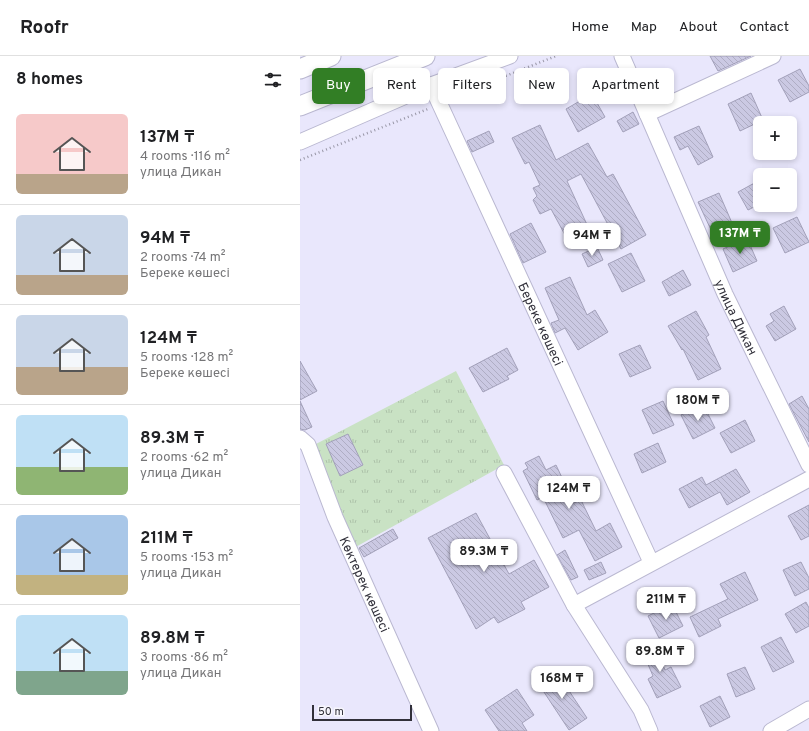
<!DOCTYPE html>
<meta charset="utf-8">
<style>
body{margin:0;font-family:Overpass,sans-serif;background:#f2f2f2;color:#202124;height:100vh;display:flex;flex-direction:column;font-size:15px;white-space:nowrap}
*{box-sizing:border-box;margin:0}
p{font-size:13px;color:#757577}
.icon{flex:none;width:22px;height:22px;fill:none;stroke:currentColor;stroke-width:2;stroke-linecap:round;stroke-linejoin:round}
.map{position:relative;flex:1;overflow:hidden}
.side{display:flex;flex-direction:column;background:#fff;width:300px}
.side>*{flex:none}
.top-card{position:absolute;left:12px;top:12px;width:380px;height:36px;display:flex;gap:8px}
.controls{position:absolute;left:453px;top:60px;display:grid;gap:8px}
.controls a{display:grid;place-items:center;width:44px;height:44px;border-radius:6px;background:#fff;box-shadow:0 2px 6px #0003;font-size:20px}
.scale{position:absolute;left:12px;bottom:10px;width:100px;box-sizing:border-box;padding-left:4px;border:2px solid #31303a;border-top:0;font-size:11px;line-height:14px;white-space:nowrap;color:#31303a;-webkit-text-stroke:3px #f7f6fc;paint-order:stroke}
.price{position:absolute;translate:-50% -34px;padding:0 9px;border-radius:8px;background:#fff;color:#222;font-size:13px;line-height:26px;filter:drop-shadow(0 1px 2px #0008)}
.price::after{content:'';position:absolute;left:50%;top:24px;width:12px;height:9px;margin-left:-6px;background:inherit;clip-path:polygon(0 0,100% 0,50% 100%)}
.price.active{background:#327e25;color:#fff}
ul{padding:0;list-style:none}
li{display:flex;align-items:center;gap:12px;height:100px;padding:0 16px}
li+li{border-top:1px solid #e0e0e0}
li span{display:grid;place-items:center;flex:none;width:112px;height:80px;border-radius:6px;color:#555}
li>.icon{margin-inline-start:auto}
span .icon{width:48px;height:48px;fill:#fffc;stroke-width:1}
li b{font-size:17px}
h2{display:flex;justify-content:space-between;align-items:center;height:48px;padding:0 16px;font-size:17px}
.pill{padding:0 14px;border-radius:6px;background:#fff;box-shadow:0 2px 6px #0003;font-size:14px;line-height:36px}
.pill.active{background:#327e25;color:#fff}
header{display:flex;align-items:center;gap:24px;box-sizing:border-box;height:56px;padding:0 20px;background:#fff;border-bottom:1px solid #e0e0e0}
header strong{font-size:19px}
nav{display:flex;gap:22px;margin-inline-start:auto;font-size:14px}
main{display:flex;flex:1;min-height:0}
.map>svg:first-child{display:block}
.grass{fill:url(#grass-tufts)}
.building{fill:url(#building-back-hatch);stroke:#a2a0b9}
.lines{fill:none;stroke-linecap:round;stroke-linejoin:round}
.minor-casing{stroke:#bab8d1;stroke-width:17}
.major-casing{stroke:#bab8d1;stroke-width:21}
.path{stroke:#9997a7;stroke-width:2.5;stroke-dasharray:1 3;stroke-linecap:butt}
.minor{stroke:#fff;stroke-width:15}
.major{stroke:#fff;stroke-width:19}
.labels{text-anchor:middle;stroke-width:3.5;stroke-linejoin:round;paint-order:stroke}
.street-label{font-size:13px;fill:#31303a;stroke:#f7f6fc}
</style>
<header>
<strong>Roofr</strong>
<nav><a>Home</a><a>Map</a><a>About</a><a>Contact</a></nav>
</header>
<main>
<section class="side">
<h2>8 homes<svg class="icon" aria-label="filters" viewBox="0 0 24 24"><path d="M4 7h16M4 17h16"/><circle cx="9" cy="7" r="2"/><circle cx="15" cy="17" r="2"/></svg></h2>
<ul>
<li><span style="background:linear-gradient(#f6c9c9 75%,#b9a48a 0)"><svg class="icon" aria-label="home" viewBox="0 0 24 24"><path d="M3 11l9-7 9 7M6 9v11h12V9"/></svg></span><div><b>137M ₸</b><p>4 rooms · 116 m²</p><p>улица Дикан</p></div></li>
<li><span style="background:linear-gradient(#c9d6e8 75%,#b9a48a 0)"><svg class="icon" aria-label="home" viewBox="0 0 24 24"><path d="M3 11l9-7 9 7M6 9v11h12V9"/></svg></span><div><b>94M ₸</b><p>2 rooms · 74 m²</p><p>Береке көшесі</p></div></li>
<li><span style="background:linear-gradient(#c9d6e8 65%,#b9a48a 0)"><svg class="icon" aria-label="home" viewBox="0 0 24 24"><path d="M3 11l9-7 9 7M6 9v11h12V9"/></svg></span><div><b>124M ₸</b><p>5 rooms · 128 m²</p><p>Береке көшесі</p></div></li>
<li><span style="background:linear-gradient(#bfe0f5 65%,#8fb573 0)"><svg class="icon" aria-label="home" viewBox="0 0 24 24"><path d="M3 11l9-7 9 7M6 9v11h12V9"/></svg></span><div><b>89.3M ₸</b><p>2 rooms · 62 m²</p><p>улица Дикан</p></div></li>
<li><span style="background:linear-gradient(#a9c7e8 75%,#c2b280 0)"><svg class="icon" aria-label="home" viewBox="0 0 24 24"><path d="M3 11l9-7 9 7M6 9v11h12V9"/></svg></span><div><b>211M ₸</b><p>5 rooms · 153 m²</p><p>улица Дикан</p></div></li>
<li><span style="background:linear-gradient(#bfe0f5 70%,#7fa58c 0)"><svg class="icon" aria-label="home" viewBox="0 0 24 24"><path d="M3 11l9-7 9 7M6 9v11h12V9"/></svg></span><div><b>89.8M ₸</b><p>3 rooms · 86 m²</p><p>улица Дикан</p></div></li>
</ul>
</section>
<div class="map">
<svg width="509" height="675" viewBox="0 0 509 675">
<defs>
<pattern id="grass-tufts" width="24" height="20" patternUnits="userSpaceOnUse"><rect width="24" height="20" fill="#c9e2c4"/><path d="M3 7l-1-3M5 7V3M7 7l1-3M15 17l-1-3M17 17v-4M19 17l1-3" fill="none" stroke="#adc2a9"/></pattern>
<pattern id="building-back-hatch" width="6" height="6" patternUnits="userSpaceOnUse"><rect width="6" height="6" fill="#cbc9e3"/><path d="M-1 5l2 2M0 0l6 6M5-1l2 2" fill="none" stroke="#afadc4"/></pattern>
</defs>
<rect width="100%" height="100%" fill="#e9e7fc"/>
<polygon class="grass" points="156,315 204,409 52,493 14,389"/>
<g class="building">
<polygon points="410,0 451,0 418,15"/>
<polygon points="500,13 509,30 509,36 490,46 478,24"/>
<polygon points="319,17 325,30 305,41 298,27"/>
<polygon points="451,37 463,64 440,75 428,48"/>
<polygon points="292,38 305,61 278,76 266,53"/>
<polygon points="333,56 339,68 323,76 317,65"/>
<polygon points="240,69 256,104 288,87 307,121 313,118 346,179 321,193 281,118 267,125 289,173 275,181 272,175 265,179 251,153 240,158 233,144 237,140 233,132 240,129 229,106 225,108 212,82"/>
<polygon points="399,70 413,101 398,109 388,90 380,94 374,81"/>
<polygon points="189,75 194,86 172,96 167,85"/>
<polygon points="460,124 460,148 448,154 438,136"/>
<polygon points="419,137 432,167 412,176 398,146"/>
<polygon points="497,161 509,186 485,197 473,172"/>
<polygon points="231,167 246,196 223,207 210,178"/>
<polygon points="447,182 457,205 433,216 423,193"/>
<polygon points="297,191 303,204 288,211 282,198"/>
<polygon points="331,197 345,225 322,236 308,208"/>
<polygon points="383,214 391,229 369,240 362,226"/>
<polygon points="270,221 287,259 295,254 308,276 278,294 265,272 255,277 251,267 259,264 245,232"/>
<polygon points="484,250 496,273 475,285 466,270 474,265 470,258"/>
<polygon points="396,255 409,279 406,281 421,313 398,324 383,293 382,294 368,270"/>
<polygon points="340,289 351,312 330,321 319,298"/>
<polygon points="207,292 218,314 207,320 209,323 183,336 169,312"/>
<polygon points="0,305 17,335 0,344"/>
<polygon points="502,340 509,353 509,386 489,348"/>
<polygon points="0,345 12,371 5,374 0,373"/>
<polygon points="363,345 374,369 353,378 342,354"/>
<polygon points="403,348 415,372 393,383 381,359"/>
<polygon points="445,364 455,385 431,397 420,377"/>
<polygon points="48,378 63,409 40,420 26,388"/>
<polygon points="358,387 366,406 342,417 334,398"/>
<polygon points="239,400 246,414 256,409 274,447 281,444 296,475 310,467 322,491 295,505 279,474 263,482 243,441 237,444 223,415 228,412 225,407"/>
<polygon points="436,413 450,436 427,449 420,436 389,452 379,433 402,421 406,429"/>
<polygon points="509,449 509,480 501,484 488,460"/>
<polygon points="176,457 209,518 234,504 249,531 221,546 225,553 198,567 194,561 176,573 128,482"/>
<polygon points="93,473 98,482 64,501 59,492"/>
<polygon points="265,494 278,521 271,524 257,499"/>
<polygon points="301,506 306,517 289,524 284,514"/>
<polygon points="501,506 509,522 509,533 495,540 483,514"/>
<polygon points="445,516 458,544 418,563 421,570 399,581 390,561 428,543 420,528"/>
<polygon points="506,546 509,552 509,570 496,577 485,558"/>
<polygon points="372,548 383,570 359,582 348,560"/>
<polygon points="481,581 494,606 473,616 461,591"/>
<polygon points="353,587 365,614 371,611 381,631 357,642 348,623 353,620 341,592"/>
<polygon points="445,611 455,633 436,641 427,618"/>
<polygon points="256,615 287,662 269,674 238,627"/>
<polygon points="217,633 234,659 222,667 227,675 199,675 185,654"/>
<polygon points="420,640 430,661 410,671 400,650"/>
</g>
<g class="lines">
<defs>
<g id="minor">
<path id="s1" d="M322,0L425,238L509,409"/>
<path id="s2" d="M131,29L351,506"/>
<polyline points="347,58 473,0"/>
<polyline points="0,86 131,29 210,0"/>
<path id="s3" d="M0,382L8,389L35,461L131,675"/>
<polyline points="204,417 274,549"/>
<polyline points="350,675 341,654 274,549 509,423"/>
<polyline points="471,675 509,653"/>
</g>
<g id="major">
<polyline points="0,13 31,0"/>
<polyline points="0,50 125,0"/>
</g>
</defs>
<use href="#minor" class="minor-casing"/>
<use href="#major" class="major-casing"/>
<g class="path">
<polyline points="150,42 256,0"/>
<polyline points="0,104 128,53"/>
</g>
<use href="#minor" class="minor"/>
<use href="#major" class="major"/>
</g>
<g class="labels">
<g class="street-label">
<text dy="5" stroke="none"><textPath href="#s1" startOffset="285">улица Дикан</textPath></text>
<text dy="5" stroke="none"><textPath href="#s2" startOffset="263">Береке көшесі</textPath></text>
<text dy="5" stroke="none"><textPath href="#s3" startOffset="161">Көктерек көшесі</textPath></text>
</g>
</g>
</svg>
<div class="controls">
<a>+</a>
<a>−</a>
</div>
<div class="scale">50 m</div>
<b class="price active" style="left:440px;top:199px">137M ₸</b>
<b class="price" style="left:292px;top:201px">94M ₸</b>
<b class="price" style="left:398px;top:366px">180M ₸</b>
<b class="price" style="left:269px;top:454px">124M ₸</b>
<b class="price" style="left:184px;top:517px">89.3M ₸</b>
<b class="price" style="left:366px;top:565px">211M ₸</b>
<b class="price" style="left:360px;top:617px">89.8M ₸</b>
<b class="price" style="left:262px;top:644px">168M ₸</b>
<div class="top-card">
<a class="pill active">Buy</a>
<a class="pill">Rent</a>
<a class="pill">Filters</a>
<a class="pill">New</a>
<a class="pill">Apartment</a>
</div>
</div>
</main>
